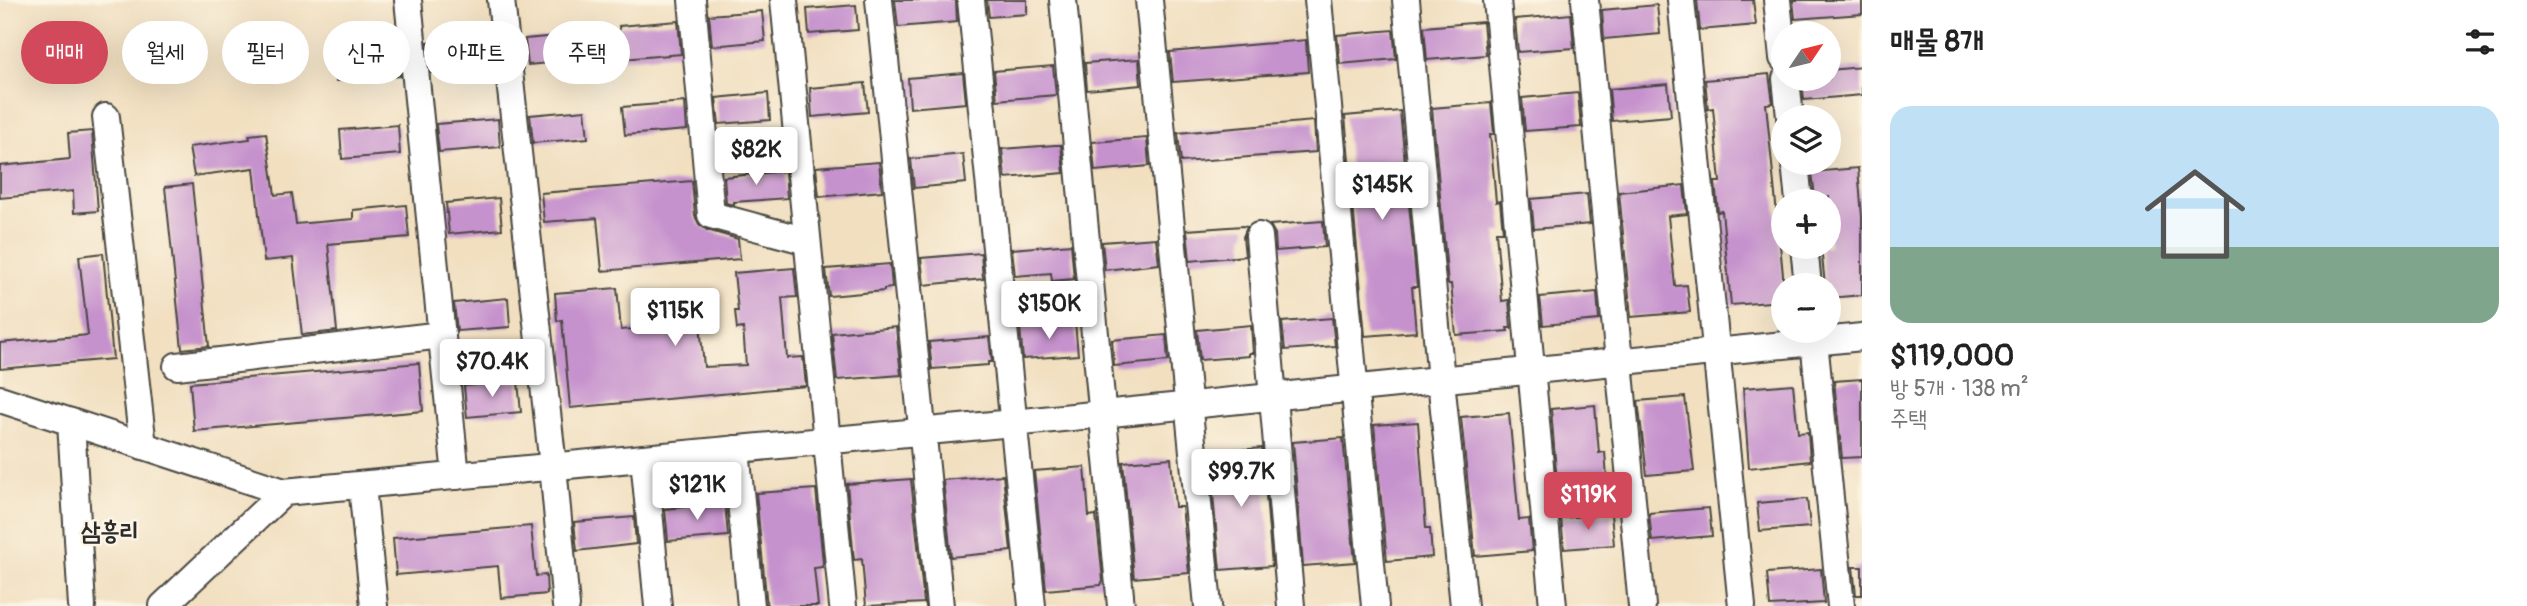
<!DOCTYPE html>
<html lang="ko">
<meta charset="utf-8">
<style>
body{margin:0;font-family:Pangolin,"Poor Story",sans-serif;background:#f6f6f6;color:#222;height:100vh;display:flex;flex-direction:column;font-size:26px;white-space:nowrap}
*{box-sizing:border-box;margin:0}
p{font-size:23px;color:#767676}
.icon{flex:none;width:38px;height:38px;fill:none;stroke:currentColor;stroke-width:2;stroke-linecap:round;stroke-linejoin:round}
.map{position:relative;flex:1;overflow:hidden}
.sheet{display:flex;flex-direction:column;background:#fff;width:665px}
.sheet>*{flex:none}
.guide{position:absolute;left:21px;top:21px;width:665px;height:63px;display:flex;gap:14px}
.needle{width:46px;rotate:55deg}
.buttons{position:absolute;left:1771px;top:21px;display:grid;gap:14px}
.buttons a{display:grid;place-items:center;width:70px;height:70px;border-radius:50%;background:#fff;box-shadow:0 7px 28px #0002;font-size:35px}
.price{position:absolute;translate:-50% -60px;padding:0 16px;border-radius:7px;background:#fff;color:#222;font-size:23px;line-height:46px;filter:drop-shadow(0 2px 4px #0008)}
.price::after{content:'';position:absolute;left:50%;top:42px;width:21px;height:16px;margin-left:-10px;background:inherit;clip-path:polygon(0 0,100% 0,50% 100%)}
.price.current{background:#d1495b;color:#fff}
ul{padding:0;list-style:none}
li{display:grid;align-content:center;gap:14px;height:371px;padding:0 28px}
li span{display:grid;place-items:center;height:217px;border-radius:21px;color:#555}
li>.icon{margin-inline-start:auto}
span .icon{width:126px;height:126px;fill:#fffc;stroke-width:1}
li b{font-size:30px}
h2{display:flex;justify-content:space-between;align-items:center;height:84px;padding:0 28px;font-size:30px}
.tag{padding:0 24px;border-radius:32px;background:#fff;box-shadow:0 7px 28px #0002;font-size:24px;line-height:63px}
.tag.current{background:#d1495b;color:#fff}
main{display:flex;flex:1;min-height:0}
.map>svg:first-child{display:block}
.building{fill:#c692cd}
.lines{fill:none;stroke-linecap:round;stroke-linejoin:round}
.minor-casing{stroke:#494641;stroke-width:30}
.minor{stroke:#fff;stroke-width:26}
.labels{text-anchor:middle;stroke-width:5;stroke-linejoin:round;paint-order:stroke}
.quarter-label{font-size:24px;font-weight:bold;fill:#2b2b2b;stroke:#fcf5e5}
</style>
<main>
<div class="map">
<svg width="1862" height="606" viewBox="0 0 1862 606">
<rect width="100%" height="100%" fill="#fcf5e5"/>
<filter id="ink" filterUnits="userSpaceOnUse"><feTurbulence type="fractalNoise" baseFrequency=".0143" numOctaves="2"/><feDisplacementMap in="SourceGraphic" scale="14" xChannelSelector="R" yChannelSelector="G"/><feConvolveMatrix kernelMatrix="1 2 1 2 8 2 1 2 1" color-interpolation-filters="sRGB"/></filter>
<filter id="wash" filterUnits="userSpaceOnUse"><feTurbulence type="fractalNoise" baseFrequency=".00686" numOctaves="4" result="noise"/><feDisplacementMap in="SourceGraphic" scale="28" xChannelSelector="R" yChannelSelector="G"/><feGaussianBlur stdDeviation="1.57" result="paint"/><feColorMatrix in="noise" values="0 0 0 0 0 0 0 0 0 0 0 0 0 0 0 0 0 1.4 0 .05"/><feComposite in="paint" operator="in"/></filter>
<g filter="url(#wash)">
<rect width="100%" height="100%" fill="#f1dfc0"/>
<g id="blocks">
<g class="building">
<polygon points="895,0 956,0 957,22 898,27"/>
<polygon points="987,0 1027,0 1027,14 989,17"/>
<polygon points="1697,0 1753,0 1756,25 1700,30"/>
<polygon points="1793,0 1862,0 1862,14 1795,19"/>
<polygon points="856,5 858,30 809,34 807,9"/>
<polygon points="1657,5 1660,34 1604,39 1602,10"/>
<polygon points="762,11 765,41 712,46 709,15"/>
<polygon points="1571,14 1574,48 1518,52 1515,19"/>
<polygon points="678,21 681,54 622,59 619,26"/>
<polygon points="1483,22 1486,55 1427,60 1424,27"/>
<polygon points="1393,30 1396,59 1340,64 1337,35"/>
<polygon points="579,34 582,60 528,65 525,39"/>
<polygon points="489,37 492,68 431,73 428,42"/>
<polygon points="1306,40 1308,72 1173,82 1170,52"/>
<polygon points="397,47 400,76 336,81 333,52"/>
<polygon points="1139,59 1141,85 1087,90 1085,63"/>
<polygon points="1053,66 1056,95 997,100 994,71"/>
<polygon points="1862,67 1862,95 1804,100 1802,79 1829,79 1829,70"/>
<polygon points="963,73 966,103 910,108 908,78"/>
<polygon points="1769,74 1773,103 1766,104 1783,275 1783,301 1731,305 1722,211 1718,212 1715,182 1720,182 1713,108 1708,109 1705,80"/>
<polygon points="865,83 868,112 812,117 810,88"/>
<polygon points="1668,84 1671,116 1612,121 1609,89"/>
<polygon points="768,93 770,120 719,124 716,98"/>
<polygon points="1578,93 1581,127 1525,131 1522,98"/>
<polygon points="685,102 687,130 625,135 622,107"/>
<polygon points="1491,103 1494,134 1490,134 1496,202 1500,201 1503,232 1496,232 1502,301 1509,300 1511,328 1507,328 1508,331 1456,335 1451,284 1448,284 1432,108"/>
<polygon points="585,110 588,138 533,143 530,115"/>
<polygon points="1400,111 1417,287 1412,287 1416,332 1365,336 1345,116"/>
<polygon points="498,119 500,147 439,152 436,124"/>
<polygon points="1314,121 1316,152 1181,162 1178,133"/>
<polygon points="398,125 400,154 342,159 340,130"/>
<polygon points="92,131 98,211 74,213 73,191 0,198 0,166 70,159 68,133"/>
<polygon points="266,133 275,195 292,193 296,224 353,219 353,210 406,205 409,237 328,244 337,331 302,335 293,258 264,261 254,168 194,176 189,147 250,139 249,135"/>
<polygon points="1147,138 1149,166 1095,171 1092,142"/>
<polygon points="1055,145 1061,145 1064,173 1005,178 1002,149"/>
<polygon points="963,154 966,183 914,188 911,159"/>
<polygon points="879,162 882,191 819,197 816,167"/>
<polygon points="1858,168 1862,217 1862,295 1829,298 1829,285 1825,285 1821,247 1829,247 1829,197 1815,198 1812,172"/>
<polygon points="785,171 787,198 734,202 734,205 726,203 724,177"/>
<polygon points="692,181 695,216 699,224 707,230 738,239 740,259 602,271 597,218 544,222 541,193"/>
<polygon points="192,184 209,346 182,349 165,187"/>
<polygon points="1684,185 1687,214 1668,216 1675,286 1687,285 1690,312 1631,317 1619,192"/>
<polygon points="1587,194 1590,224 1534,229 1531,199"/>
<polygon points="499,198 502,229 449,234 446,203"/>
<polygon points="1323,221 1325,247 1276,251 1275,234 1270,225"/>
<polygon points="1243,226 1247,227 1243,237 1245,256 1190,261 1187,230"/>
<polygon points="1156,238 1159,264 1105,270 1102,242"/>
<polygon points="1071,244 1074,279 1052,281 1051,273 1015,276 1012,249"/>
<polygon points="103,253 113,359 0,369 0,343 88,335 79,256"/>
<polygon points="981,253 983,279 924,285 921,258"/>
<polygon points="890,264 892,288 884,289 884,291 829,296 826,269"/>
<polygon points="794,268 797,297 782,298 787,358 803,357 806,386 570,408 562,320 557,321 555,293 617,288 621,330 700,324 704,367 746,365 743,328 737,329 735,311 738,311 734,273"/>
<polygon points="1597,292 1599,320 1543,325 1540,297"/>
<polygon points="508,298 510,327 457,331 454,303"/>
<polygon points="1332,318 1335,346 1285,350 1282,322"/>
<polygon points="1075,322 1078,355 1023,359 1020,327"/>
<polygon points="1251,325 1253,353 1249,353 1249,356 1200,360 1197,330"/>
<polygon points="896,327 901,375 837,380 832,333"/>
<polygon points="1166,335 1168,361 1114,366 1112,340"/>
<polygon points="989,337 992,362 988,362 988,365 932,369 929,342"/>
<polygon points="419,363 423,411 194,431 190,383"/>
<polygon points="1862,379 1862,457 1842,458 1834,381"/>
<polygon points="518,382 521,412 467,417 464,386"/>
<polygon points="1793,384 1798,433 1808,432 1810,461 1749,468 1743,388"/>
<polygon points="1685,397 1694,471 1647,475 1638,401"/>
<polygon points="1595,405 1599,453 1605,452 1607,478 1557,483 1551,409"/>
<polygon points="1509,413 1519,520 1529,519 1532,551 1475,556 1461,417"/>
<polygon points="1418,422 1426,528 1430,528 1432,557 1387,561 1374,425"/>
<polygon points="1343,438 1355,562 1303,566 1293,442"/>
<polygon points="1262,448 1272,566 1220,570 1209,452"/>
<polygon points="1171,458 1175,507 1182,507 1189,573 1134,578 1123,462"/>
<polygon points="1085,467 1089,516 1096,515 1103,580 1101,585 1046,590 1034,471"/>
<polygon points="1003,475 1011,551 951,557 943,480"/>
<polygon points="911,479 924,603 866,606 862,559 854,560 847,484"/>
<polygon points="816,489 823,563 822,567 814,568 818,606 767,606 756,493"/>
<polygon points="1807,499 1810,527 1760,531 1757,503"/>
<polygon points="725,503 728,536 668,541 665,509"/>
<polygon points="1709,508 1712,536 1652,541 1649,513"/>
<polygon points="1611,514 1614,545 1564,549 1561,518"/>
<polygon points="634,517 636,544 577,551 574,522"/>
<polygon points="531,526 536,576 546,575 547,594 501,598 498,566 396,575 393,538"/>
<polygon points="1853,567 1862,567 1862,595 1856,595"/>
<polygon points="1821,569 1824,603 1770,606 1767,573"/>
</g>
</g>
</g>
<g filter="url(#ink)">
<use href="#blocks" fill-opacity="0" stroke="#494641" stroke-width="2"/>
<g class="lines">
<defs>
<g id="minor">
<polyline points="408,0 456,476"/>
<polyline points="501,0 553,466 566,606"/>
<polyline points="692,0 711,215 807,241"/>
<polyline points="784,0 843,606"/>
<polyline points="879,0 940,606"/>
<polyline points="971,0 1032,606"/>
<polyline points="1063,0 1121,606"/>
<polyline points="1149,0 1208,606"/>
<polyline points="1318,0 1375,606"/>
<polyline points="1406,0 1441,380 1464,606"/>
<polyline points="1497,0 1553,606"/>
<polyline points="1585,0 1642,606"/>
<polyline points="1681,0 1742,606"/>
<polyline points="1777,0 1783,58"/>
<polyline points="1786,79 1790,117"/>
<polyline points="106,117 143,446"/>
<polyline points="1795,163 1799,201"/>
<polyline points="1259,236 1291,606"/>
<polyline points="1804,247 1808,285"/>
<polyline points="1813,331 1841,606"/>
<polyline points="177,366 442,335"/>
<polyline points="0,399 71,422"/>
<polyline points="736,449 751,606"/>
<polyline points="644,458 658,606"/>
<polyline points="362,485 374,606"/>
<polyline points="82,606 71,422 284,492"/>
<polyline points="163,606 284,492 1013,423 1862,337"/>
</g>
</defs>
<use href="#minor" class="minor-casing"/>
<use href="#minor" class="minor"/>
</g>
</g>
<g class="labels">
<g class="quarter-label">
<text x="110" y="539">삼흥리</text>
</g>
</g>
</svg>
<div class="buttons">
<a><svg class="needle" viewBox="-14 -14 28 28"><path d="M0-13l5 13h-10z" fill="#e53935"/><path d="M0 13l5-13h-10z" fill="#767676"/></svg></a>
<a><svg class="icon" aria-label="layers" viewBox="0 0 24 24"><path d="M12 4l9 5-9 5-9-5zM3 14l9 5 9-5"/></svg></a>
<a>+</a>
<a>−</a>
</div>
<b class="price" style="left:756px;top:187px">$82K</b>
<b class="price" style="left:1382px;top:222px">$145K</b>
<b class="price" style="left:1049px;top:341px">$150K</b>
<b class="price" style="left:675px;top:348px">$115K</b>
<b class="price" style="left:492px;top:399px">$70.4K</b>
<b class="price" style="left:1241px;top:509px">$99.7K</b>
<b class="price" style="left:697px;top:522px">$121K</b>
<b class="price current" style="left:1588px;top:532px">$119K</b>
<div class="guide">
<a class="tag current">매매</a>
<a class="tag">월세</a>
<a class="tag">필터</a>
<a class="tag">신규</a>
<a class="tag">아파트</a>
<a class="tag">주택</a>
</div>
</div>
<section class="sheet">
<h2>매물 8개<svg class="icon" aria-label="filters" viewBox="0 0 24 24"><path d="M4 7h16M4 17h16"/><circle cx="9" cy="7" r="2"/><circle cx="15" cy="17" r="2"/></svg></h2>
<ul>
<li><span style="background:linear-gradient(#bfe0f5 65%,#7fa58c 0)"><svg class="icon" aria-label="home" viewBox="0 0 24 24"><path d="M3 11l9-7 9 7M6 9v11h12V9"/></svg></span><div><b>$119,000</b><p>방 5개 · 138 m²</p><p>주택</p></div></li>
</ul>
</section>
</main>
